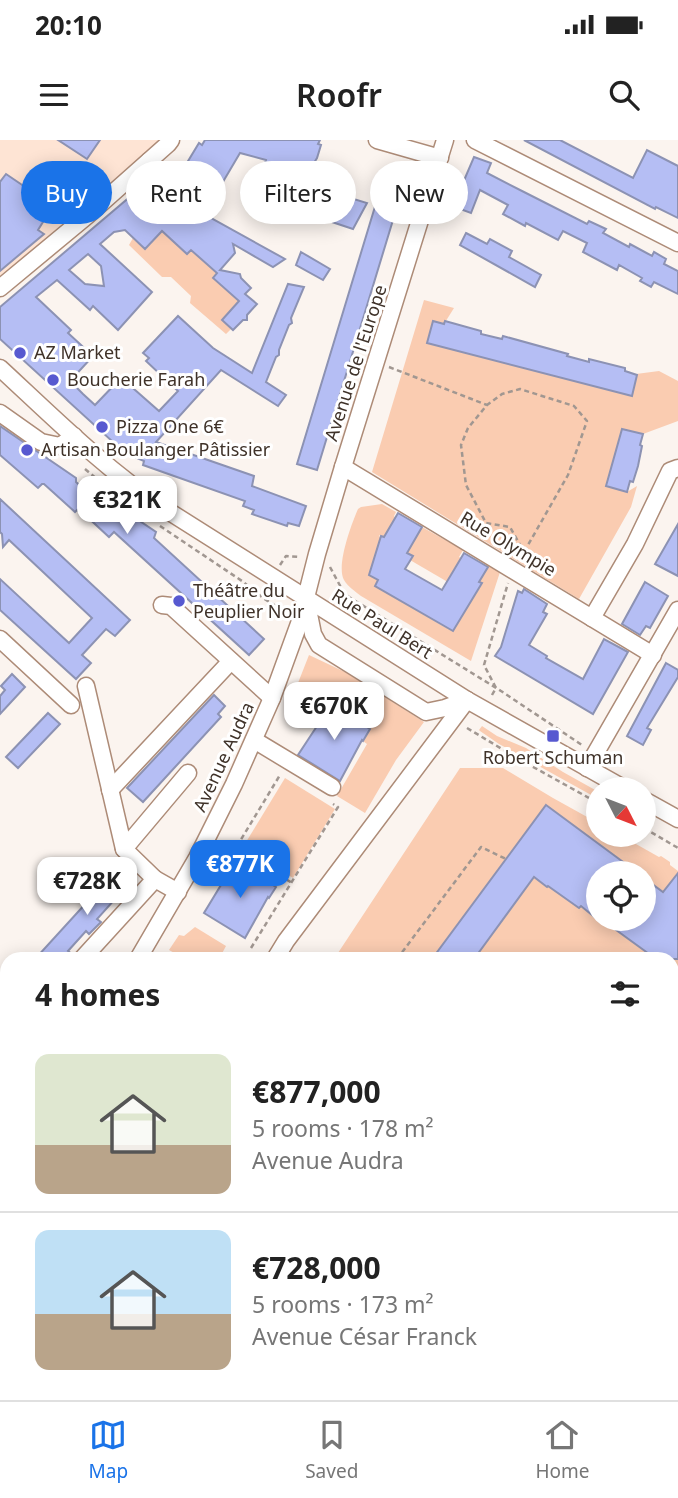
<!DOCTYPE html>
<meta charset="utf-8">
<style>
body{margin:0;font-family:"Noto Sans",sans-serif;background:#f6f6f6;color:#222;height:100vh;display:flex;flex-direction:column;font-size:26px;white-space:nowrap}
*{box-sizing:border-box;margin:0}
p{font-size:23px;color:#767676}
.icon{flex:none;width:38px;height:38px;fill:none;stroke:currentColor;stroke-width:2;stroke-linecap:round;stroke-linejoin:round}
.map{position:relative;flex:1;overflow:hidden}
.side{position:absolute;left:0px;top:812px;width:679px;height:448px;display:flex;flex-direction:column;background:#fff;border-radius:21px 21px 0 0;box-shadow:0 4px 18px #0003}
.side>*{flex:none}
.banner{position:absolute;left:21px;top:21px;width:637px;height:63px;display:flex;gap:14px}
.needle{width:46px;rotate:132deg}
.tools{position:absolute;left:586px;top:637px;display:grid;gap:14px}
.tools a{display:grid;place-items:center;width:70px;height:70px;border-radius:50%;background:#fff;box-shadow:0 4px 18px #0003;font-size:35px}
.price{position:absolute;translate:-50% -60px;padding:0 16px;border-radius:14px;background:#fff;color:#222;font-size:23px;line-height:46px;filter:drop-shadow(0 2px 4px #0008)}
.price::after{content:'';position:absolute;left:50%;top:42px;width:21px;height:16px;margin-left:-10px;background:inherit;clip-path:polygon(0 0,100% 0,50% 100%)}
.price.current{background:#1a73e8;color:#fff}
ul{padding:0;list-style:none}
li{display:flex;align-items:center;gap:21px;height:175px;padding:0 35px}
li+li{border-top:2px solid #e0e0e0}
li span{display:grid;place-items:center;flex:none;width:196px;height:140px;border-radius:14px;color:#555}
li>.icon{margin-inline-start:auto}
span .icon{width:84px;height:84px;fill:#fffc;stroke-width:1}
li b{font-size:30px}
h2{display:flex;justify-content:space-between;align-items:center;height:84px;padding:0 35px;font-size:30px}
.tag{padding:0 24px;border-radius:32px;background:#fff;box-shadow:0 4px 18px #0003;font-size:24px;line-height:63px}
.tag.current{background:#1a73e8;color:#fff}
.status{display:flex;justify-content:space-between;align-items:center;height:49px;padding:0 35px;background:#fff;direction:ltr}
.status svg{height:19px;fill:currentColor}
header{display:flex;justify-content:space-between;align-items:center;height:91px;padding:0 35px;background:#fff;font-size:32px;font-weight:600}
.menu{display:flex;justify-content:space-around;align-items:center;height:98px;border-top:2px solid #e0e0e0;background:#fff;font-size:19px;color:#767676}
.menu a{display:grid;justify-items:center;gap:4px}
.menu .current{color:#1a73e8}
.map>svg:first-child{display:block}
.built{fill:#fee4d4}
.green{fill:#faccb1;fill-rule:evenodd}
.building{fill:#b5bef4;stroke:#8c92b3;stroke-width:2;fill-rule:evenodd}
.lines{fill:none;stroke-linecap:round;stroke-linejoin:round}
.minor-casing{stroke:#ad8b77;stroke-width:19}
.path{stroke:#a19791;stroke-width:2.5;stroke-dasharray:5 3.5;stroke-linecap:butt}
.minor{stroke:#fff;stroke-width:16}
.poi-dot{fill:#5759d0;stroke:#fff;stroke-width:2.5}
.labels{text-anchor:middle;stroke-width:6;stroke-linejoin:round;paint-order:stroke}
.poi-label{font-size:18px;fill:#3f3229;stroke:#fff;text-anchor:start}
.street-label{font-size:18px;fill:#3f3229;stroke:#fff}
</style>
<div class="status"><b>20:10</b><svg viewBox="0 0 49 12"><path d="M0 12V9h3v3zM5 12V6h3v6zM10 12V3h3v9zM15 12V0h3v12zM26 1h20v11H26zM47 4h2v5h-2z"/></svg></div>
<header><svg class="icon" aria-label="menu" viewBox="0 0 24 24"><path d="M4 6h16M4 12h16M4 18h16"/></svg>Roofr<svg class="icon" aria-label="search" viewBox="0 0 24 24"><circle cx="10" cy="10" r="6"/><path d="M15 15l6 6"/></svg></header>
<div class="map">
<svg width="678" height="1260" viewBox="0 0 678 1260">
<rect width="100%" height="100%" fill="#fbf4ef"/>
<polygon class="built" points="0,0 161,0 0,137"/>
<g class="green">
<polygon points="162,91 187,114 191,110 217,133 213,138 239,161 222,179 231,189 226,194 190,163 191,156 171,137 162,137 129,105 133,98 146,109"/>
<polygon points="424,160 454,168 444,184 433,182 428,203 631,255 636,234 659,231 678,241 678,281 643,294 622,289 606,346 627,352 637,346 631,367 579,459 372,332"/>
<path d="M382,364L396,372L394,376L395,378L384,397L380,395L379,396L381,398L369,435L378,440L375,446L443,486L453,491L482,444L479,442L488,426L500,432L471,521L361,456C355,451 348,447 344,440C336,426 351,385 358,369L361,367Z"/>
<polygon points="422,387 463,410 459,417 461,418 449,437 460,444 458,448 410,420 412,416 407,413"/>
<polygon points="309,515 345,532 424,582 396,620 365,673 337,656 367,604 363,601 370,589 329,565 322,576 312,585 287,571"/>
<polygon points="482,586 497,596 526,608 563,632 597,651 593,656 499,604 480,591 479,590"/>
<path d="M460,628H503L553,658L598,683V695H620L659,717L661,716L670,722V725L678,731V1260H62L66,1253H672V819H334ZM598,733H644V779H598Z"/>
<polygon points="285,638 335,669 293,738 243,707"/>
<polygon points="195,787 226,806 219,819 180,819 178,815 169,810 179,795 184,796"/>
</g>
<g class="building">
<polygon points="58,0 100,0 87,19"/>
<path d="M205,0H320L318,4L321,5L317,18L304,39L267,29L268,25L265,24L266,20L240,13L204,74L285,119L273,127L233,104L235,113L220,130L240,134L241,138L251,148L245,154L257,164L247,175V180H243L233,190L222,180L239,161L213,138L217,133L191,110L187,114L162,91L145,109L125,90L114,92L100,104L152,152L118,190L93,166L90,170L57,140L36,157L71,190L68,193L93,216L70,241L83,254L95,265L119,240L123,244L126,242L159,271L178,251L146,221L149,218L143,213L178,176L213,208L252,233L288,144L304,147L291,178L292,183L289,185L279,210V215L276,217L266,242L286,255L278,266L221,230L156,302L254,336L252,346L306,366L299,386L288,383L287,386L252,374L254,370L243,366L245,361L143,325L144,321L125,313L0,199V167L151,39L161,50L185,66L191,67L199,63L201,57L200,52L179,36L199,3L202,5ZM88,114L101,126L104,146L85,144L69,130Z"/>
<polygon points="524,0 560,0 633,38 647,10 678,26 678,78 656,67 655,69"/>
<polygon points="474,17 491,23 487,33 524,52 587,84 589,81 606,89 603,93 629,107 630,104 652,116 654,112 666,119 664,124 678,131 678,154 654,142 651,147 640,141 642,138 619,125 617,130 583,112 587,103 563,91 558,100 526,83 525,86 503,74 508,65 480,50 471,73 460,69 465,56 462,55 466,46 462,45"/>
<polygon points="387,27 407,34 317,330 297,324"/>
<polygon points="6,34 53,66 38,90 44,94 0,131 0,42"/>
<polygon points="334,53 367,63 353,89 326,80"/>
<polygon points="466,93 487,104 490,99 512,111 509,117 541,135 535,147 460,105"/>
<polygon points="301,112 330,129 323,140 296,125"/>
<polygon points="433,181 444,184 445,181 481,191 481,194 502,199 503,196 568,214 567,216 589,222 589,219 625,228 625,231 637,235 632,256 427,203"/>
<polygon points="0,286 76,338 76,342 85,350 92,349 106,362 113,363 156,392 154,398 264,499 249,515 114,392 109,397 83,373 82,374 77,370 75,372 44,344 42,344 38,348 0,315"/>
<polygon points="622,289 643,294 640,305 642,306 638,326 633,342 630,341 627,352 606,346"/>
<polygon points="0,359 130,480 115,496 106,489 82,515 91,523 76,539 0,470 0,439 69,503 92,478 9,400 3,407 2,394 0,392"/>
<polygon points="398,373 422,387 407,413 413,416 405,429 442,450 464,413 488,427 479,442 482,443 453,491 375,446 378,440 369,435 381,396 384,397"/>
<polygon points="678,384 678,436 655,424"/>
<polygon points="645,442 668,456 650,488 646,486 640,495 622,484"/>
<polygon points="524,449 547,464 543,472 547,474 529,505 547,516 546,518 583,539 604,499 628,512 593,574 495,516 501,507 518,451 522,453"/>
<polygon points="666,523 678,530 678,537 647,588 651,590 643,605 627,596"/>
<polygon points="12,534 25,547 0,574 0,556 5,550 1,546"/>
<polygon points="214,555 225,566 218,574 221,577 143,662 127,648"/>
<polygon points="329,564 370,589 363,601 362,600 340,641 298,615 323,577 322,576"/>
<polygon points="48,573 60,584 18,628 6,617"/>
<polygon points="546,665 638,733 598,733 598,780 581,766 579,768 548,746 547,747 534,737 474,819 432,819"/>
<polygon points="235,722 276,747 269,758 268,757 245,798 204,773"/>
<polygon points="119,727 132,740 127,746 131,749 119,762 115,759 97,779 101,782 89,794 86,791 68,811 73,815 72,819 35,819"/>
<polygon points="678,733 678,819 656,819 601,779 644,779 644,738 663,752"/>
</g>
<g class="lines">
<defs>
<g id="minor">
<polyline points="377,0 440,18"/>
<polyline points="475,0 678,103"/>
<polyline points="149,21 167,41 191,57"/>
<polyline points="0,148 88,75 168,4 171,0"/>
<path d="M0,228C53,277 105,329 165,369L467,560L625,649"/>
<polyline points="0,273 41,302 60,306 74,296"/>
<polyline points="343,327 653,515"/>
<polyline points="307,464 313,494 319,505 426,572 445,568 467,560"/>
<polyline points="162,465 171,466 272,558"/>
<polyline points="592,478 635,404 670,331 678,328"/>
<polyline points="0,499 71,565"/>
<polyline points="86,546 124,709 155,739 178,752"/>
<polyline points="254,600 332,647"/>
<polyline points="587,628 678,470"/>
<polyline points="110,650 231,521"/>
<polyline points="644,660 678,679"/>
<polyline points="124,709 188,633"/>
<polyline points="82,819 155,739"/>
<polyline points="138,819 197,718 234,644 272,558 300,481 317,414 343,327 445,0"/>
<polyline points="275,819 286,801 467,560"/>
<polyline points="0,909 7,901"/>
<polyline points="0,1046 7,1036"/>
<polyline points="14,1260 18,1253"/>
</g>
</defs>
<use href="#minor" class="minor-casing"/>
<g class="path">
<polyline points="389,227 487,265"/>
<polyline points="85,329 120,358"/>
<polyline points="160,386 242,441 263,458 287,473"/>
<polyline points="520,419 568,335 587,281 574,266 520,249 502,254 487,265 468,288 461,305 466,345 486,383 510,387 524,412"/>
<polyline points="280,425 286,416 300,417"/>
<polyline points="330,427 344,453 349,457 501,551 582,605"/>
<polyline points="492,555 496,548 484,525 508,443"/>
<polyline points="467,588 517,618 598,663"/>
<polyline points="644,688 678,708"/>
<polyline points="236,708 292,743"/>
<polyline points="228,721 280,635"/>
<polyline points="251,808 338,667 333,664"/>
<polyline points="397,819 481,707 506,719"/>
<polyline points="672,1112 678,1120"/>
<polyline points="95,1253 105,1260"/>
</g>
<use href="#minor" class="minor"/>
</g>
<g class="poi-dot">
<circle cx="20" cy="213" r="7"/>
<circle cx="53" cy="240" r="7"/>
<circle cx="102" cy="287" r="7"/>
<circle cx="27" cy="310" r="7"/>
<circle cx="179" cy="461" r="7"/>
<rect x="546" y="589" width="14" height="14" rx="3.5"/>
</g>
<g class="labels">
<g class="poi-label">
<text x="34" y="219">AZ Market</text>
<text x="67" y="246">Boucherie Farah</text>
<text x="116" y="293">Pizza One 6€</text>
<text x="41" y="316">Artisan Boulanger Pâtissier</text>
<text x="193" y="457">Théâtre du<tspan x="193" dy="21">Peuplier Noir</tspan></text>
<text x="553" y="624" text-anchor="middle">Robert Schuman</text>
</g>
<g class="street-label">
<text transform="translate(356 223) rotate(-72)" y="6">Avenue de l'Europe</text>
<text transform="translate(508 404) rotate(31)" y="6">Rue Olympie</text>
<text transform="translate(382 484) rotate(32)" y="6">Rue Paul Bert</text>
<text transform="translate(224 617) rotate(-65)" y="6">Avenue Audra</text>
</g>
</g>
</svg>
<div class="tools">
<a><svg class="needle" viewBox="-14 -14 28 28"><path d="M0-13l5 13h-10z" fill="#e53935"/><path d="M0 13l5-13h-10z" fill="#767676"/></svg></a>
<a><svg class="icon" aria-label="locate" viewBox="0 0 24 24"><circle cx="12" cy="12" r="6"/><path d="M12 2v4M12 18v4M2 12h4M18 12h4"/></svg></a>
</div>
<b class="price" style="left:127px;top:396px">€321K</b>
<b class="price" style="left:334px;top:602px">€670K</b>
<b class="price current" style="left:240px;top:760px">€877K</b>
<b class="price" style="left:87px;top:777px">€728K</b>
<div class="banner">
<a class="tag current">Buy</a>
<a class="tag">Rent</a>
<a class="tag">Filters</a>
<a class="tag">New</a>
</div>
<section class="side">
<h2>4 homes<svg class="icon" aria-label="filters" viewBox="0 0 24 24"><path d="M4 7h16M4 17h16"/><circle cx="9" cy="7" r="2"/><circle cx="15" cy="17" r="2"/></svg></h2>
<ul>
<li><span style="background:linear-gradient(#dfe7d0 65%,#b9a48a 0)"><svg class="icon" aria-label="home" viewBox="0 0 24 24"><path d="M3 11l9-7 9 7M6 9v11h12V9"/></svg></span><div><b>€877,000</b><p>5 rooms · 178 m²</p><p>Avenue Audra</p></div></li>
<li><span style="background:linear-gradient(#bfe0f5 60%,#b9a48a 0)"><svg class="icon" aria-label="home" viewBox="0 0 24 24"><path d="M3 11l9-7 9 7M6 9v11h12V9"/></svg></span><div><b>€728,000</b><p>5 rooms · 173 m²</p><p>Avenue César Franck</p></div></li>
</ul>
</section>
</div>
<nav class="menu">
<a class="current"><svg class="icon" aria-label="map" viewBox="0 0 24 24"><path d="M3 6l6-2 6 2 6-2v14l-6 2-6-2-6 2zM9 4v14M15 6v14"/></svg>Map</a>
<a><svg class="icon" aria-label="saved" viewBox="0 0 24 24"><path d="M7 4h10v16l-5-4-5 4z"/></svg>Saved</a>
<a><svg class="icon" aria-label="home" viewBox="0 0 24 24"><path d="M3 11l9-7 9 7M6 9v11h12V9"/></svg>Home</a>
</nav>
